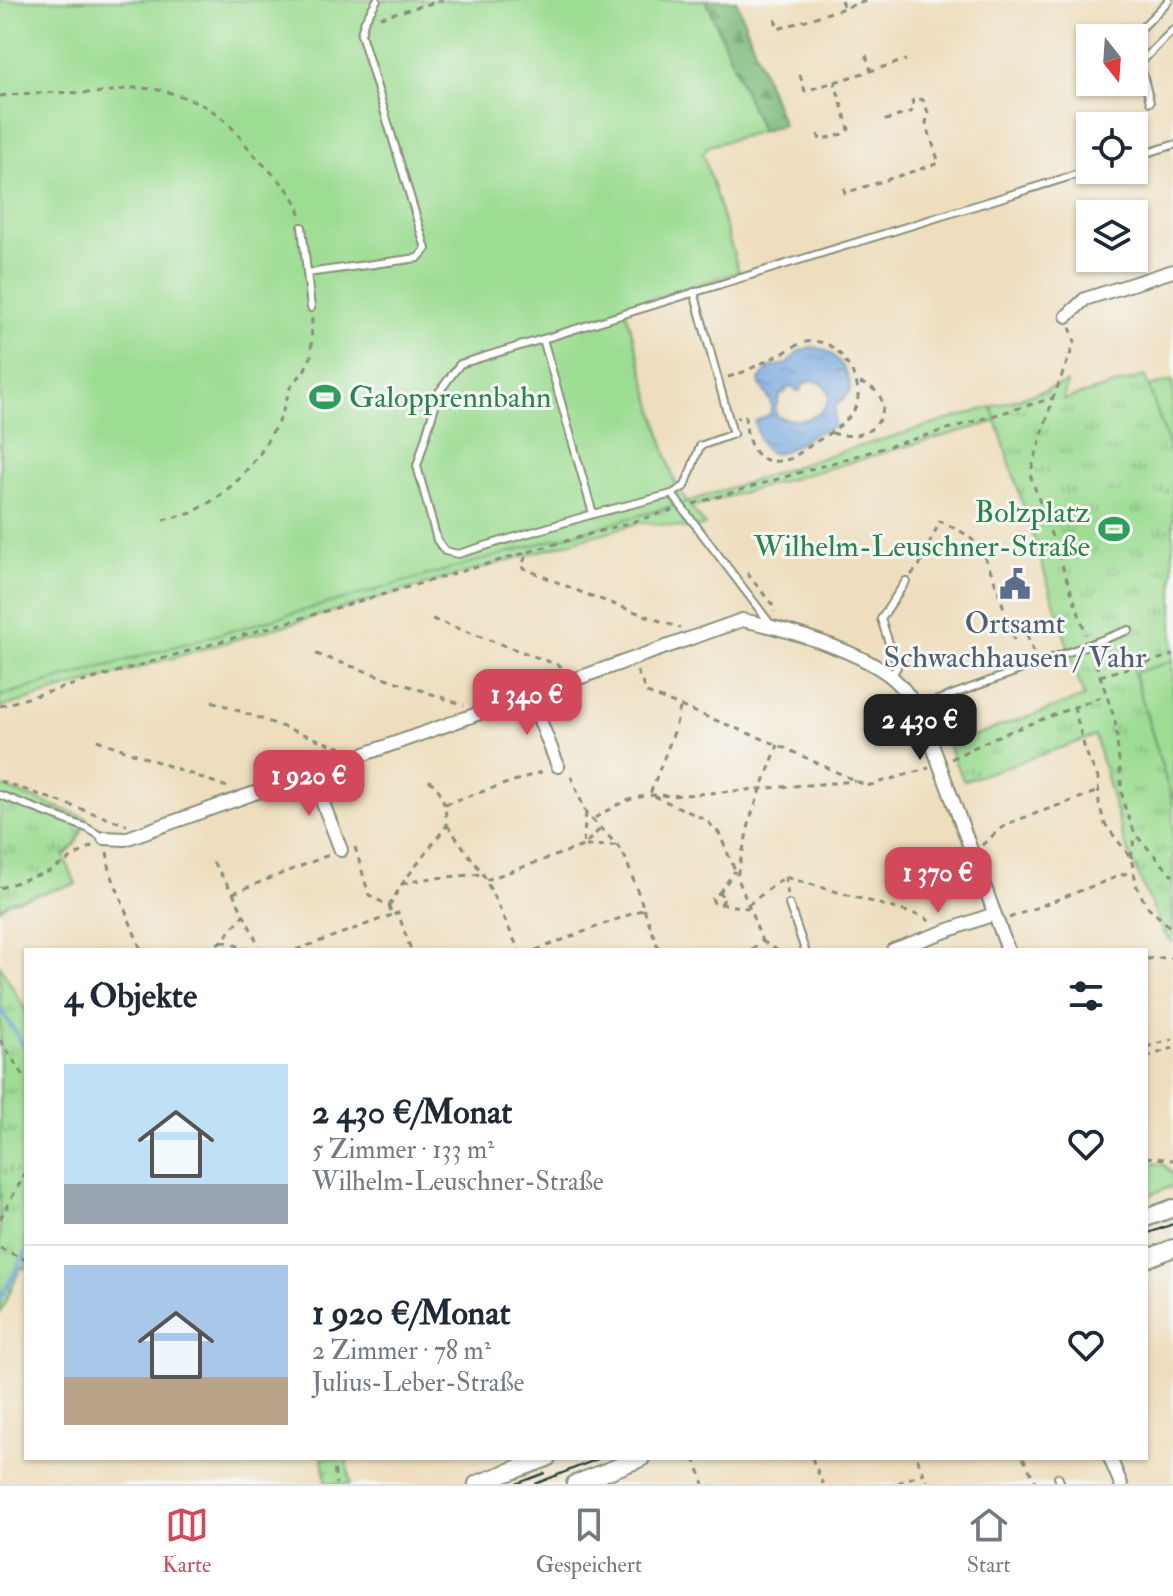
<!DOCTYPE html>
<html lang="de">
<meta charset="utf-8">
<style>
body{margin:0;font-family:"IM FELL Double Pica",serif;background:#f2f2f3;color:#1f2937;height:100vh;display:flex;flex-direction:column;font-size:30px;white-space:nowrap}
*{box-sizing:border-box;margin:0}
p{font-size:26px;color:#747a83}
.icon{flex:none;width:44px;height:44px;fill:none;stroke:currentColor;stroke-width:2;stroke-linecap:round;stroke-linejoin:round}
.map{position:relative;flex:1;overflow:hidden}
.side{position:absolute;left:24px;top:948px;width:1124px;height:512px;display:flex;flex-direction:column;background:#fff;border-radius:0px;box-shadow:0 2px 6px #0004}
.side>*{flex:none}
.needle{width:52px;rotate:163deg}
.fabs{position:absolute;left:1076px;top:24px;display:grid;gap:16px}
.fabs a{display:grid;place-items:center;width:72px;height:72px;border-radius:0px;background:#fff;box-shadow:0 2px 6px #0004;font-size:40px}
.price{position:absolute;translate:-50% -68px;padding:0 18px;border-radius:16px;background:#d1495b;color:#fff;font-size:26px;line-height:52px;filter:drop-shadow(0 2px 4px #0008)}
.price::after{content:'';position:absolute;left:50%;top:48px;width:24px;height:18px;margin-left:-12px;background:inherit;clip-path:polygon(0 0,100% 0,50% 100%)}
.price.on{background:#222;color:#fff}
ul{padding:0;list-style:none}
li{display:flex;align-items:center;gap:24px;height:200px;padding:0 40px}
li+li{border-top:2px solid #e0e1e3}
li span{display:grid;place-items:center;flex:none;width:224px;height:160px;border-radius:0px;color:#555}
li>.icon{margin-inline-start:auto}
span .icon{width:96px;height:96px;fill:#fffc;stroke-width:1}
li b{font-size:34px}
h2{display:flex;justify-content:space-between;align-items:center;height:96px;padding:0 40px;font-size:34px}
.tabs{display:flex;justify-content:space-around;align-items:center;height:112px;border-top:2px solid #e0e1e3;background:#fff;font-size:22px;color:#747a83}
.tabs a{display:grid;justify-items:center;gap:4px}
.tabs .on{color:#d1495b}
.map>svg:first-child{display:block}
.grass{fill:#9ddd93;stroke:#5e8d64;stroke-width:2}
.forest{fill:url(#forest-firs);stroke:#4e7c58;stroke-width:2}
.park{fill:url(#park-tufts);stroke:#5e8d64;stroke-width:2}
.water{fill:url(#water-ripples);stroke:#49728a;stroke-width:2;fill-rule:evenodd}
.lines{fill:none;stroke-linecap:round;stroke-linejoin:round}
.stream{stroke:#73a6df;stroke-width:4}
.service-casing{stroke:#868e79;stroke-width:10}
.minor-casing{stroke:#868e79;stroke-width:16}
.tertiary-casing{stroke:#868e79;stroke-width:20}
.path{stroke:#868e79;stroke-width:3;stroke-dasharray:6 6;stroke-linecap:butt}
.service{stroke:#fff;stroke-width:6}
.minor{stroke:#fff;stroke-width:12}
.tertiary{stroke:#fff;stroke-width:16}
.tram{stroke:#1f3d34;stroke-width:2}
.labels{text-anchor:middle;stroke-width:6;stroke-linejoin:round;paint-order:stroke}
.leisure-label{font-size:30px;fill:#27864d;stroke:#f6f6f2;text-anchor:start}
.service-label{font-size:30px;fill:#4e5e75;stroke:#f6f6f2}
</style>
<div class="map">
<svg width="1173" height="1484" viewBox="0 0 1173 1484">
<defs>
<pattern id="forest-firs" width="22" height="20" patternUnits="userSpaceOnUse" patternTransform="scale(2)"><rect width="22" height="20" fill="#7ebc7d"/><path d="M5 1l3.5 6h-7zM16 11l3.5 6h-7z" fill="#679a67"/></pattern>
<pattern id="park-tufts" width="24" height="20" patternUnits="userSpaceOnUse" patternTransform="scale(2)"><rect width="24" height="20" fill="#9ddd93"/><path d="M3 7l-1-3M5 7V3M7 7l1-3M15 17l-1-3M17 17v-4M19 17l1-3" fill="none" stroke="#7fb479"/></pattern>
<pattern id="water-ripples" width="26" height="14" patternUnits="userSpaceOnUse" patternTransform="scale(2)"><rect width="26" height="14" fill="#73a6df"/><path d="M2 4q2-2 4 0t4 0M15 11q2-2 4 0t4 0" fill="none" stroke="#5e88b6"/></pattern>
</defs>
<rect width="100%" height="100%" fill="#f6f6f2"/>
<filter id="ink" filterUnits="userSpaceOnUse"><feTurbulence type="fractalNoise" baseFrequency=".0125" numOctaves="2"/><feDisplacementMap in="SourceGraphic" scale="16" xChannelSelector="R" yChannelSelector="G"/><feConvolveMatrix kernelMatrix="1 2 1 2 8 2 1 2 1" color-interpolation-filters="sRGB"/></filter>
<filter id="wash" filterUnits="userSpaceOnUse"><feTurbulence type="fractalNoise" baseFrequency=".006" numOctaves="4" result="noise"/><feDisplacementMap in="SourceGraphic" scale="32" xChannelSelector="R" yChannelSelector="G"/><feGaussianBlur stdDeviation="1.8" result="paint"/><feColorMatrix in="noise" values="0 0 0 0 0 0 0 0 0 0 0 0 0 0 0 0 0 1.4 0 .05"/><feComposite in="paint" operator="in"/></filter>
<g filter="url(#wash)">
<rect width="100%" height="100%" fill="#eedebe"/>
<g class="grass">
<polygon points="0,0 736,0 783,125 709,146 703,153 739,272 625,307 673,478 687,502 830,455 992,407 997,421 691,507 687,503 0,696"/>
<polygon points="1173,380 1173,458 1149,387"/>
<polygon points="1173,661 1173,804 1134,672"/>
<polygon points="1146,1162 1164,1165 1173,1174 1173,1186 1146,1196"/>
</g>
<polygon class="forest" points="706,0 736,0 783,125 761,131"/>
<g class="park">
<polygon points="1145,376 1173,458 1173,661 1134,673 1173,804 1173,942 1164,934 1124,842 1095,736 964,781 947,745 1084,697 992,407 1067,383 1063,400"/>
<polygon points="687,502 705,525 692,529 641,522 0,708 0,696"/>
<polygon points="0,786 87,818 76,844 64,856 76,884 9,902 0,909"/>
<polygon points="0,965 26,1011 26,1269 21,1267 0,1314"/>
<polygon points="322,1458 347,1458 350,1484 326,1484"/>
</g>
<path class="water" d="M811,347C834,348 851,371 850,392L835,407L834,427C826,431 818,431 811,436C781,454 762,469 755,421L769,415C777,398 761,394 759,380L770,367L787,364L799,351ZM812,380C848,387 821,434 777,416L775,410L780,394L786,392L784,389L793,387L796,391H800L803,384Z"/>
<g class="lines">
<g class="stream">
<polyline points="0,1008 26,1050"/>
<polyline points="0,1299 26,1252"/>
</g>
</g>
</g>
<g filter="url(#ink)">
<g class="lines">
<defs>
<g id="service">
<polyline points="1132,38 1169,0"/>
<polyline points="1150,102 1140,63 1173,30"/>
<polyline points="1134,157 1173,145"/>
<polyline points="302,227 311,308"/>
<polyline points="307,273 418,258 426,249 361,34 364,22 377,0"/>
<polyline points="543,339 460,364 439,392 417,466 437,540 445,551 458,554 593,514"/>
<polyline points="672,494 685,486 700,446 733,434 694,292"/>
<polyline points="772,626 672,494 593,514 543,339 1091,170"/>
<polyline points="891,677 897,667 881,619 906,581"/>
<polyline points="916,708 1129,630"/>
<polyline points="0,795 87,828 104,838"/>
<polyline points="789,904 805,950"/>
<polyline points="1058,1477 1061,1484"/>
</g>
<g id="minor">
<polyline points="1067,316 1085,299 1173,271"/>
<polyline points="530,695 558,766"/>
<polyline points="311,772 341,850"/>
<path d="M104,838L125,839L742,620C783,628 866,652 896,681C910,694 918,711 926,728L1008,950"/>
<polyline points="893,950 994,914"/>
<polyline points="1110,1458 1121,1484"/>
</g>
<g id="tertiary">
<polyline points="1146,1218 1173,1208"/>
<polyline points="1146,1259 1173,1248"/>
<polyline points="477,1484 547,1458"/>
<polyline points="575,1484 641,1458"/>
</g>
</defs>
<use href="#service" class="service-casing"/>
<use href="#minor" class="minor-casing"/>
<use href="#tertiary" class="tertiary-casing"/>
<g class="path">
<polyline points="841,0 844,9"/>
<polyline points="380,17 443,0"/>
<polyline points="775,19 778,29 869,0"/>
<polyline points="866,55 871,71"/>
<polyline points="800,75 805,91 906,60"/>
<path d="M0,96C31,92 60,92 91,93C106,93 119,89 134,88C160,87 193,98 214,112C234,125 244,145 260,161C277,179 298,194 301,219"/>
<polyline points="818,134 820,140 846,133 849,129 835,83"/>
<polyline points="844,188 845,193 939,163 926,123 928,112 923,100 917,98 912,101 914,106 911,112 886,120 885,114"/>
<polyline points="1070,327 1075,342 1053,398 1030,474 1086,634"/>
<path d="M728,377C747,372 761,363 779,355C788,351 796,344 806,342C821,339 835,346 843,358C885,416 830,428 793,458C756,470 747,447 745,416L737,418"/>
<path d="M832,433C883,448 902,392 859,383"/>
<polyline points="693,504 1053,398"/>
<polyline points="673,510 528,552 521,567 583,593 680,628"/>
<polyline points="163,520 192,513 217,498 238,480 259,455 281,417 290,388 304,371 311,357 312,316"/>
<polyline points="747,573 774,607 774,612"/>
<path d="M911,575L919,566L940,521C949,526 960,530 968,536C991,553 1004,613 1014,640"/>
<polyline points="432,619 566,668"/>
<polyline points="1027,635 1034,654"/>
<polyline points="1092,652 1115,720 1123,802 1135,834 1173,876"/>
<polyline points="316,654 464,705"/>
<polyline points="637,671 647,693 778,745 867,786 929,768"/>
<polyline points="1100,676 1173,655"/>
<polyline points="212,701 341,748"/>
<polyline points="0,706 528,552"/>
<polyline points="1074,707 1085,750 1098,778 1099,804 1105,824 1131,858 1137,887 1146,905 1173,930"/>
<polyline points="680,708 674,732 650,794 706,820 719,833 737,875"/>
<polyline points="97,740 230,788"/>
<polyline points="951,759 993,738 1106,695"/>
<polyline points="0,781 127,825"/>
<polyline points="445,804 547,770"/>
<polyline points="586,813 583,846 617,845"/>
<path d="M595,818C621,801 641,792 672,796L856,781"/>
<polyline points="447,825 483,874 519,950"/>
<polyline points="982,845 1006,824 1099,791"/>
<polyline points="355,847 369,895 389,906 392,915 398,913 411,950"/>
<polyline points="107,852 110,871 141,950"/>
<polyline points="1131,858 1135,834"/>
<polyline points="213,862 233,893 261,950"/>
<polyline points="785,877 788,896"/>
<polyline points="486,880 583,846 601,828"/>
<polyline points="402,884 424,879 482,874"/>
<polyline points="0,888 50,871 93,845"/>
<polyline points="233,893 329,855"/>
<polyline points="719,893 735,871"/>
<circle cx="718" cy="899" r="5.5"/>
<polyline points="720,904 748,908"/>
<polyline points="748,905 785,877 925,917 931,923"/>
<path d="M389,906L402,884L447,825C445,806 444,788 426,779"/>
<polyline points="644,909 659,950"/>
<polyline points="1009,918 1132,871"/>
<polyline points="222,941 251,950"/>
<polyline points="762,941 777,950"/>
<polyline points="207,950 222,941 244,914"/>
<polyline points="296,950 392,915"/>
<polyline points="536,950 644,909 625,857 617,845 586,813 570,774"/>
<polyline points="752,950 762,941 737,876 751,816 778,745"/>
<polyline points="1146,959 1173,957"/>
<polyline points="0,1040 26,1079"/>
<polyline points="1146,1047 1173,1039"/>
<polyline points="1146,1057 1173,1048"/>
<polyline points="1146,1157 1173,1160"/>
<polyline points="0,1219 26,1172"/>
<polyline points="0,1248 26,1260"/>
<polyline points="333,1458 336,1484"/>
<polyline points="694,1458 704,1484"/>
<polyline points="812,1458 823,1484"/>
<polyline points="917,1458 928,1484"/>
<polyline points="1023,1458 1037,1484"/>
<polyline points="898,1483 923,1473"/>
</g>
<use href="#service" class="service"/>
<use href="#minor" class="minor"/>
<use href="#tertiary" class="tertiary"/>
<g class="tram">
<polyline points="1146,1234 1173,1224"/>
<polyline points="516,1484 545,1473"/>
<polyline points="535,1484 600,1458"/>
</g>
</g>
</g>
<defs>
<symbol id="stadium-bare" viewBox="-9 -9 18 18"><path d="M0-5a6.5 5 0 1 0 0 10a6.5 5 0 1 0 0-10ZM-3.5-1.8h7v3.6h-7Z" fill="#2e9e5b" stroke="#f6f6f2" stroke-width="2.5" paint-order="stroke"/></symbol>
<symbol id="civic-bare" viewBox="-9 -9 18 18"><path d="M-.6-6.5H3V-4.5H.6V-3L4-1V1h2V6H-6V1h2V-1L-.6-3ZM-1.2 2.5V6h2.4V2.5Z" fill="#5c6f8a" stroke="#f6f6f2" stroke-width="2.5" paint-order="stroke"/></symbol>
</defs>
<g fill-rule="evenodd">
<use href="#stadium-bare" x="303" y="375" width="44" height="44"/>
<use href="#stadium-bare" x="1092" y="507" width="44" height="44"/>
<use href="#civic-bare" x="993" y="562" width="44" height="44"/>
</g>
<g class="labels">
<g class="leisure-label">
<text x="349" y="407">Galopprennbahn</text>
<text x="1090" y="522" text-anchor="end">Bolzplatz<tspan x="1090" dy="34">Wilhelm-Leuschner-Straße</tspan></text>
</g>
<g class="service-label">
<text x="1015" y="633">Ortsamt<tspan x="1015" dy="34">Schwachhausen / Vahr</tspan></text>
</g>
</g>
</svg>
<div class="fabs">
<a><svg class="needle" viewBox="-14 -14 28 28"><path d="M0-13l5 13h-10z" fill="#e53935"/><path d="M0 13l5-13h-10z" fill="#747a83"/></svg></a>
<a><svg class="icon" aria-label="locate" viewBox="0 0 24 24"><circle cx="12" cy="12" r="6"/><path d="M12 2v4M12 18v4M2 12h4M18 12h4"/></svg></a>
<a><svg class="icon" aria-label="layers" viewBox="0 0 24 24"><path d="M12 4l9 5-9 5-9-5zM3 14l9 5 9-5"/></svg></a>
</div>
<b class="price" style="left:527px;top:737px">1 340 €</b>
<b class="price on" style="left:920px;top:762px">2 430 €</b>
<b class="price" style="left:309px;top:818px">1 920 €</b>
<b class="price" style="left:938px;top:915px">1 370 €</b>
<section class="side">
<h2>4 Objekte<svg class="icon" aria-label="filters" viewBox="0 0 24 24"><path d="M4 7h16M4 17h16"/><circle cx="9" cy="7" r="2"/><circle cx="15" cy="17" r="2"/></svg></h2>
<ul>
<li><span style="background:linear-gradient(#bfe0f5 75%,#9aa5b1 0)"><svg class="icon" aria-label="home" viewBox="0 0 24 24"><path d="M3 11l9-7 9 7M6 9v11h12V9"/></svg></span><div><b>2 430 €/Monat</b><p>5 Zimmer · 133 m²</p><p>Wilhelm-Leuschner-Straße</p></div><svg class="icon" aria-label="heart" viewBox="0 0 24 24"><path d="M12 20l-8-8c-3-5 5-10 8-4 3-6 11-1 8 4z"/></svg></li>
<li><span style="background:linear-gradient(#a9c7e8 70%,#b9a48a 0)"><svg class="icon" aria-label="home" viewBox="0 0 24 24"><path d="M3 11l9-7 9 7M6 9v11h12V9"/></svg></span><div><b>1 920 €/Monat</b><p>2 Zimmer · 78 m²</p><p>Julius-Leber-Straße</p></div><svg class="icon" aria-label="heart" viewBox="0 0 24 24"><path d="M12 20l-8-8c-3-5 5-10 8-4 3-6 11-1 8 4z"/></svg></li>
</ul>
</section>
</div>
<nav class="tabs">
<a class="on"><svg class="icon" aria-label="map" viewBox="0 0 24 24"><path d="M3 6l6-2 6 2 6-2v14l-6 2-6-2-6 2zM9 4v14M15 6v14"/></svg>Karte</a>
<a><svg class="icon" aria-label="saved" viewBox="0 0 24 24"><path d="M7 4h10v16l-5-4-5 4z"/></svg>Gespeichert</a>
<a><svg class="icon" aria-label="home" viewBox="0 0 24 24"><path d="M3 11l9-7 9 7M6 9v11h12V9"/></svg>Start</a>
</nav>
